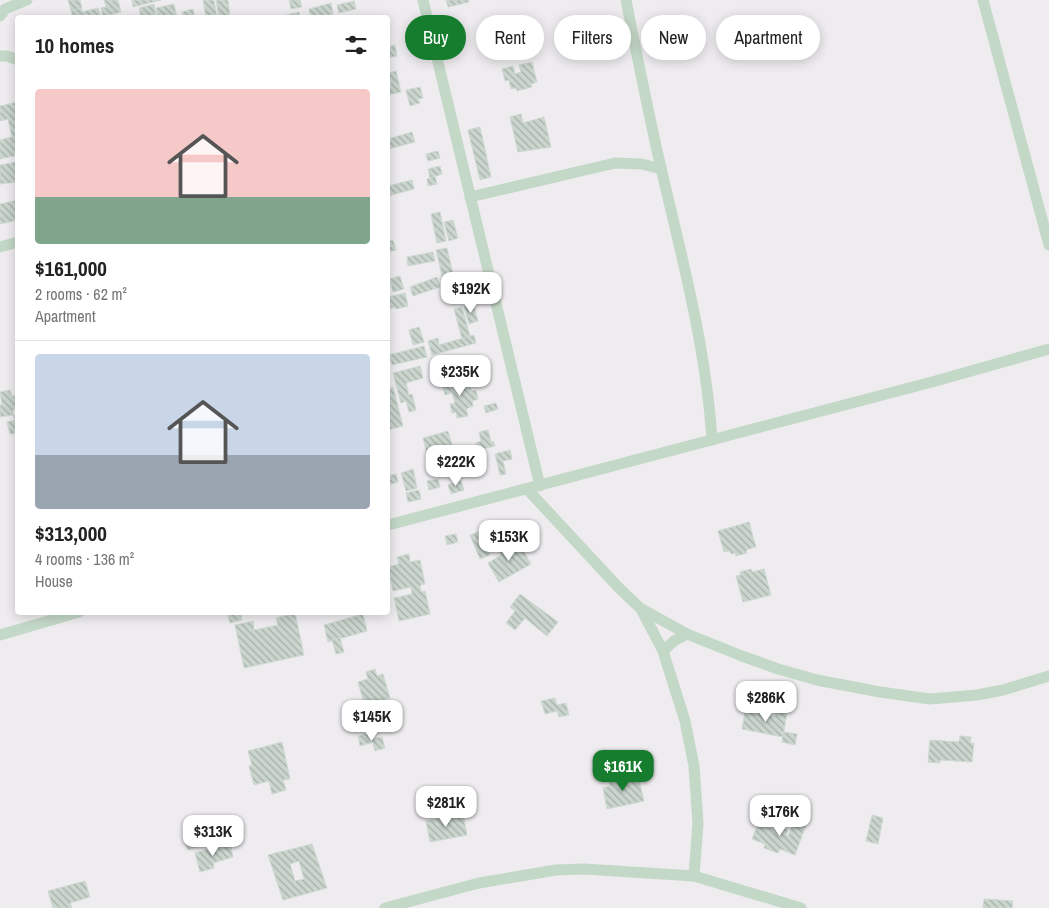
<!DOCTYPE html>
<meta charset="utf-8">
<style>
body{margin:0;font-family:"Archivo Narrow",sans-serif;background:#f6f6f6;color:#222;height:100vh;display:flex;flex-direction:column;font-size:19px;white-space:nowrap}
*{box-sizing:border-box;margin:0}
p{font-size:16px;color:#767676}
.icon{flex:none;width:28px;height:28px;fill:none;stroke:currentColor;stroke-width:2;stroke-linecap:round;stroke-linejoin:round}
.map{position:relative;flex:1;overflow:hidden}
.side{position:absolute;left:15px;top:15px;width:375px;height:600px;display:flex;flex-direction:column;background:#fff;border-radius:5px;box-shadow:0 2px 12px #0003}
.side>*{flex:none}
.top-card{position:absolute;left:405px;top:15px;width:475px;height:45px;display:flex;gap:10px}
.price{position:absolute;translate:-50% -42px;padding:0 11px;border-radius:10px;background:#fff;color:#222;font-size:16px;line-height:32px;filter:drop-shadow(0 1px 2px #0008)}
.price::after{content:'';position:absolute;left:50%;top:30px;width:15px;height:11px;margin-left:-8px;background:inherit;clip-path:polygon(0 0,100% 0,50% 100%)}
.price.selected{background:#167d2f;color:#fff}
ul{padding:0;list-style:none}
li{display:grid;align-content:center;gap:10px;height:265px;padding:0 20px}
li+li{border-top:1px solid #e0e0e0}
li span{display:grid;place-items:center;height:155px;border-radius:5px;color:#555}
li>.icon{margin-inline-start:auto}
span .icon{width:90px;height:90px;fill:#fffc;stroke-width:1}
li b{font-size:21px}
h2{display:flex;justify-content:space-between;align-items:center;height:60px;padding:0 20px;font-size:21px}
.tag{padding:0 18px;border-radius:22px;background:#fff;box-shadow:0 2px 12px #0003;font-size:18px;line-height:45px}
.tag.selected{background:#167d2f;color:#fff}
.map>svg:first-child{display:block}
.building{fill:url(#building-back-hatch);stroke:#cfd9d3;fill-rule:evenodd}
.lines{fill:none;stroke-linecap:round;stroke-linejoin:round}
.minor{stroke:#c4d8c7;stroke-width:11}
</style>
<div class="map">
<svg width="1049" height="908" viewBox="0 0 1049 908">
<defs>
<pattern id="building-back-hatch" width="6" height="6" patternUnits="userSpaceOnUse" patternTransform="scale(1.25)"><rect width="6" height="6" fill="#cad5ce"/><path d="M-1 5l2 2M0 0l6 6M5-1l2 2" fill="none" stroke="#a6b0a9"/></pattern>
</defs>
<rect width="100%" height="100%" fill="#eeecef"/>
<g class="building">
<polygon points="68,0 80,0 82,8 71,11"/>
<polygon points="104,0 118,0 121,12 103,17 101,8 106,7"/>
<polygon points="132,0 161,0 133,7"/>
<polygon points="203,0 214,0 217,18 206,18"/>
<polygon points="216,0 228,0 230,18 219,18"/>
<polygon points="289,0 300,0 302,7 291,9"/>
<polygon points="446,0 469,0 469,2 448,7"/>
<polygon points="354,1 356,9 339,13 337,5"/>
<polygon points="331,3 333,14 319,18 311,18 309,9"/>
<polygon points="154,4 156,18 141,18 139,8"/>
<polygon points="174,4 177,18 158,18 156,8"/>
<polygon points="81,8 82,12 98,8 101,16 73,18 71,11"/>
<polygon points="193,9 195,18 184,18 182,12"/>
<polygon points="299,12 300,18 274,18"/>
<polygon points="395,45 397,56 388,58 388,47"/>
<polygon points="532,62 537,82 531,84 532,87 517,91 516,88 511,89 509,80 505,81 502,69 513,66 515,74 521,72 519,65"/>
<polygon points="396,71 401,92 388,95 388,87 391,86 388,73"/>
<polygon points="420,87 423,98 418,99 420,103 410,106 406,90"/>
<polygon points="18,102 18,155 0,159 0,140 12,137 8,119 0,121 0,106"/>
<polygon points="521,114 523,123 544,117 551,147 518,152 510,117"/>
<polygon points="480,127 491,177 480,180 468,130"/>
<polygon points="412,132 415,142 388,149 388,139"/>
<polygon points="438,151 440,158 428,161 426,154"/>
<polygon points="18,162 18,182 0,184 0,165"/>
<polygon points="440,166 442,174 430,178 428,169"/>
<polygon points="435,176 437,184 428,186 427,179"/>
<polygon points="412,180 414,189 388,196 388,186"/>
<polygon points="18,200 18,220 0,224 0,204"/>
<polygon points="440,212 446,241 437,243 431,214"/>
<polygon points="453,220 458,238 449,241 444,222"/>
<polygon points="393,240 396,250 388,252 388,241"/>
<polygon points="447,248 455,282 444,284 436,250"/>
<polygon points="433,252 435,261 408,266 407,257"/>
<polygon points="400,276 404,289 393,292 389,279"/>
<polygon points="437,277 440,287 413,296 410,287"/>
<polygon points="473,290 474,296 462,299 461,293"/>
<polygon points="388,291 389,297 405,293 408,306 396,309 395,307 388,309"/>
<polygon points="473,304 478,321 469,324 464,307"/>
<polygon points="462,307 470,336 462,339 454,309"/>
<polygon points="419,327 424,342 413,345 409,330"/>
<polygon points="474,335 476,343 432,355 428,341 438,338 439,345"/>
<polygon points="424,346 427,357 392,365 389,355"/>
<polygon points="420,366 423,378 406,383 409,395 412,394 416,410 409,412 406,401 401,403 393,373"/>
<polygon points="485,373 487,380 478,382 476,375"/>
<polygon points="453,380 454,384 467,380 472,391 476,390 478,399 472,401 473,406 466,409 468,416 457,418 456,412 452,413 450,404 455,403 452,393 445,395 442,383"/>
<polygon points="393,387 403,426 388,430 388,389"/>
<polygon points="10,390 12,396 18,396 18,409 13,410 13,415 0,417 0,405 2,405 0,392"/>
<polygon points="496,403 498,409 486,413 484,406"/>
<polygon points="18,414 18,433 10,434 7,422 15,420 13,415"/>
<polygon points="488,430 491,442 493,441 495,446 478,450 476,443 481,441 479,432"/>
<polygon points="448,431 455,455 429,462 423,438"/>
<polygon points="510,450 512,459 503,461 506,474 500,475 495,454"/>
<polygon points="413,469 417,488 406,491 401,473"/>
<polygon points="396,474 398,482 388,485 388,476"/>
<polygon points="438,479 440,487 429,490 427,481"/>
<polygon points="461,481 464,490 451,494 448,485"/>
<polygon points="419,490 421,499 408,502 406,493"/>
<polygon points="749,522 756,547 746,550 747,553 736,556 735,553 731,554 730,551 724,552 718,531"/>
<polygon points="481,531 490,555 480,559 470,535"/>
<polygon points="456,534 458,542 447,545 445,536"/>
<polygon points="510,545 512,549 520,545 531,564 499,582 488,563 501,555 499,551"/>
<polygon points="409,554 410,562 420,560 425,584 420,585 421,592 425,591 430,614 399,621 394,598 412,594 411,587 393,591 388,567 399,564 397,557"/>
<polygon points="751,569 752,572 764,569 771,595 743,602 736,576 741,575 740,572"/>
<polygon points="520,594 558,622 547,636 525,618 515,630 506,623 515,611 510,607"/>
<polygon points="227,612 240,612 242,620 230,623"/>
<polygon points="295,613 304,655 244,668 235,625 253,621 254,630 278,625 276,618"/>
<polygon points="363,614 367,631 328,642 324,625"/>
<polygon points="340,638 344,652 336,654 332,640"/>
<polygon points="375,669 377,676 383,674 390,698 365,706 358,682 368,679 366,672"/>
<polygon points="555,698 557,705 566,703 569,715 559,717 557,711 545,714 541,701"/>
<polygon points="776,710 787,712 783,737 742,729 745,711 775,716"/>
<polygon points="783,732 797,734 795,745 782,742"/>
<polygon points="370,733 372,739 382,737 385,748 375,751 373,742 360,746 358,736"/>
<polygon points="960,736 971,737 970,743 974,743 972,762 940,760 940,763 928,762 930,740 959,742"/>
<polygon points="282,742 290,779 283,780 286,790 272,794 269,781 254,785 249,766 252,765 248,751"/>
<polygon points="634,775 635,781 639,780 644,801 607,809 603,788 610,786 609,781"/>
<polygon points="463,814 467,835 430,842 426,821"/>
<polygon points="872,815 883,818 878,844 866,841"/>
<polygon points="794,821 806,825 795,855 780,849 778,853 764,848 765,844 752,839 758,824 769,828 770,824 788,830 786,835 788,836"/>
<polygon points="196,833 201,845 188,850 183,837"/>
<polygon points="230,843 233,857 213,863 214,868 200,872 195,853"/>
<path d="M312,844L327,888L283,900L268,855ZM299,861L304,879L295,881L290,864Z"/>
<polygon points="85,881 90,897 70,903 72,908 53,908 48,891"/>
<polygon points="984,899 1013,901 1012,908 983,908"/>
</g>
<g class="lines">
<g class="minor">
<polyline points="423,0 540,486"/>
<path d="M626,0C637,56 648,112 661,168C682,258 706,347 712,440"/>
<polyline points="983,0 1049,245"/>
<polyline points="0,16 5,9 27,0"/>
<polyline points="0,56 7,56 18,60"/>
<polyline points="470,197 615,163 642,164 661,169"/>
<polyline points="0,247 18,242"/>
<polyline points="527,489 619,588 640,608 687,634 742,656 778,669 817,680 880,692 930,699 977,695 1003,690 1049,676"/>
<polyline points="388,525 932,382 1049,349"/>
<polyline points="641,609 663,651 685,721 694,766 698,823 694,876"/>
<polyline points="0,635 79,612"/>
<polyline points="663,651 674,641 687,634"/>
<polyline points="385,908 479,883 556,870 584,869 694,876 801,908"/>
</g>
</g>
</svg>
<b class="price" style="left:471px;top:314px">$192K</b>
<b class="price" style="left:460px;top:397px">$235K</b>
<b class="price" style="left:456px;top:487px">$222K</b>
<b class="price" style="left:509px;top:562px">$153K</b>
<b class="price" style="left:766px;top:723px">$286K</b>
<b class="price" style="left:372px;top:742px">$145K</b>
<b class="price selected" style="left:623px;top:792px">$161K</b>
<b class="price" style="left:446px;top:828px">$281K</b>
<b class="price" style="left:780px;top:837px">$176K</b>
<b class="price" style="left:213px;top:857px">$313K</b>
<div class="top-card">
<a class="tag selected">Buy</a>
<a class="tag">Rent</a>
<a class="tag">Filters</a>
<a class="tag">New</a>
<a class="tag">Apartment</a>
</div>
<section class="side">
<h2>10 homes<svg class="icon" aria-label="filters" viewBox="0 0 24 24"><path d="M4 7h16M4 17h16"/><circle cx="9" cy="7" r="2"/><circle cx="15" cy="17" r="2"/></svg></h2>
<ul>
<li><span style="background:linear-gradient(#f6c9c9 70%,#7fa58c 0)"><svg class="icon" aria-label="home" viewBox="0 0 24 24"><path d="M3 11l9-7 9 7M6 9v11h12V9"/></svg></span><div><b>$161,000</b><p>2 rooms · 62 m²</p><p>Apartment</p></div></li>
<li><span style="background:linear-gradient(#c9d6e8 65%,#9aa5b1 0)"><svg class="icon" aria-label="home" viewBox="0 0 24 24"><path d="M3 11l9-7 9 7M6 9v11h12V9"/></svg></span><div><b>$313,000</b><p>4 rooms · 136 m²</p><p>House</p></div></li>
</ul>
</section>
</div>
